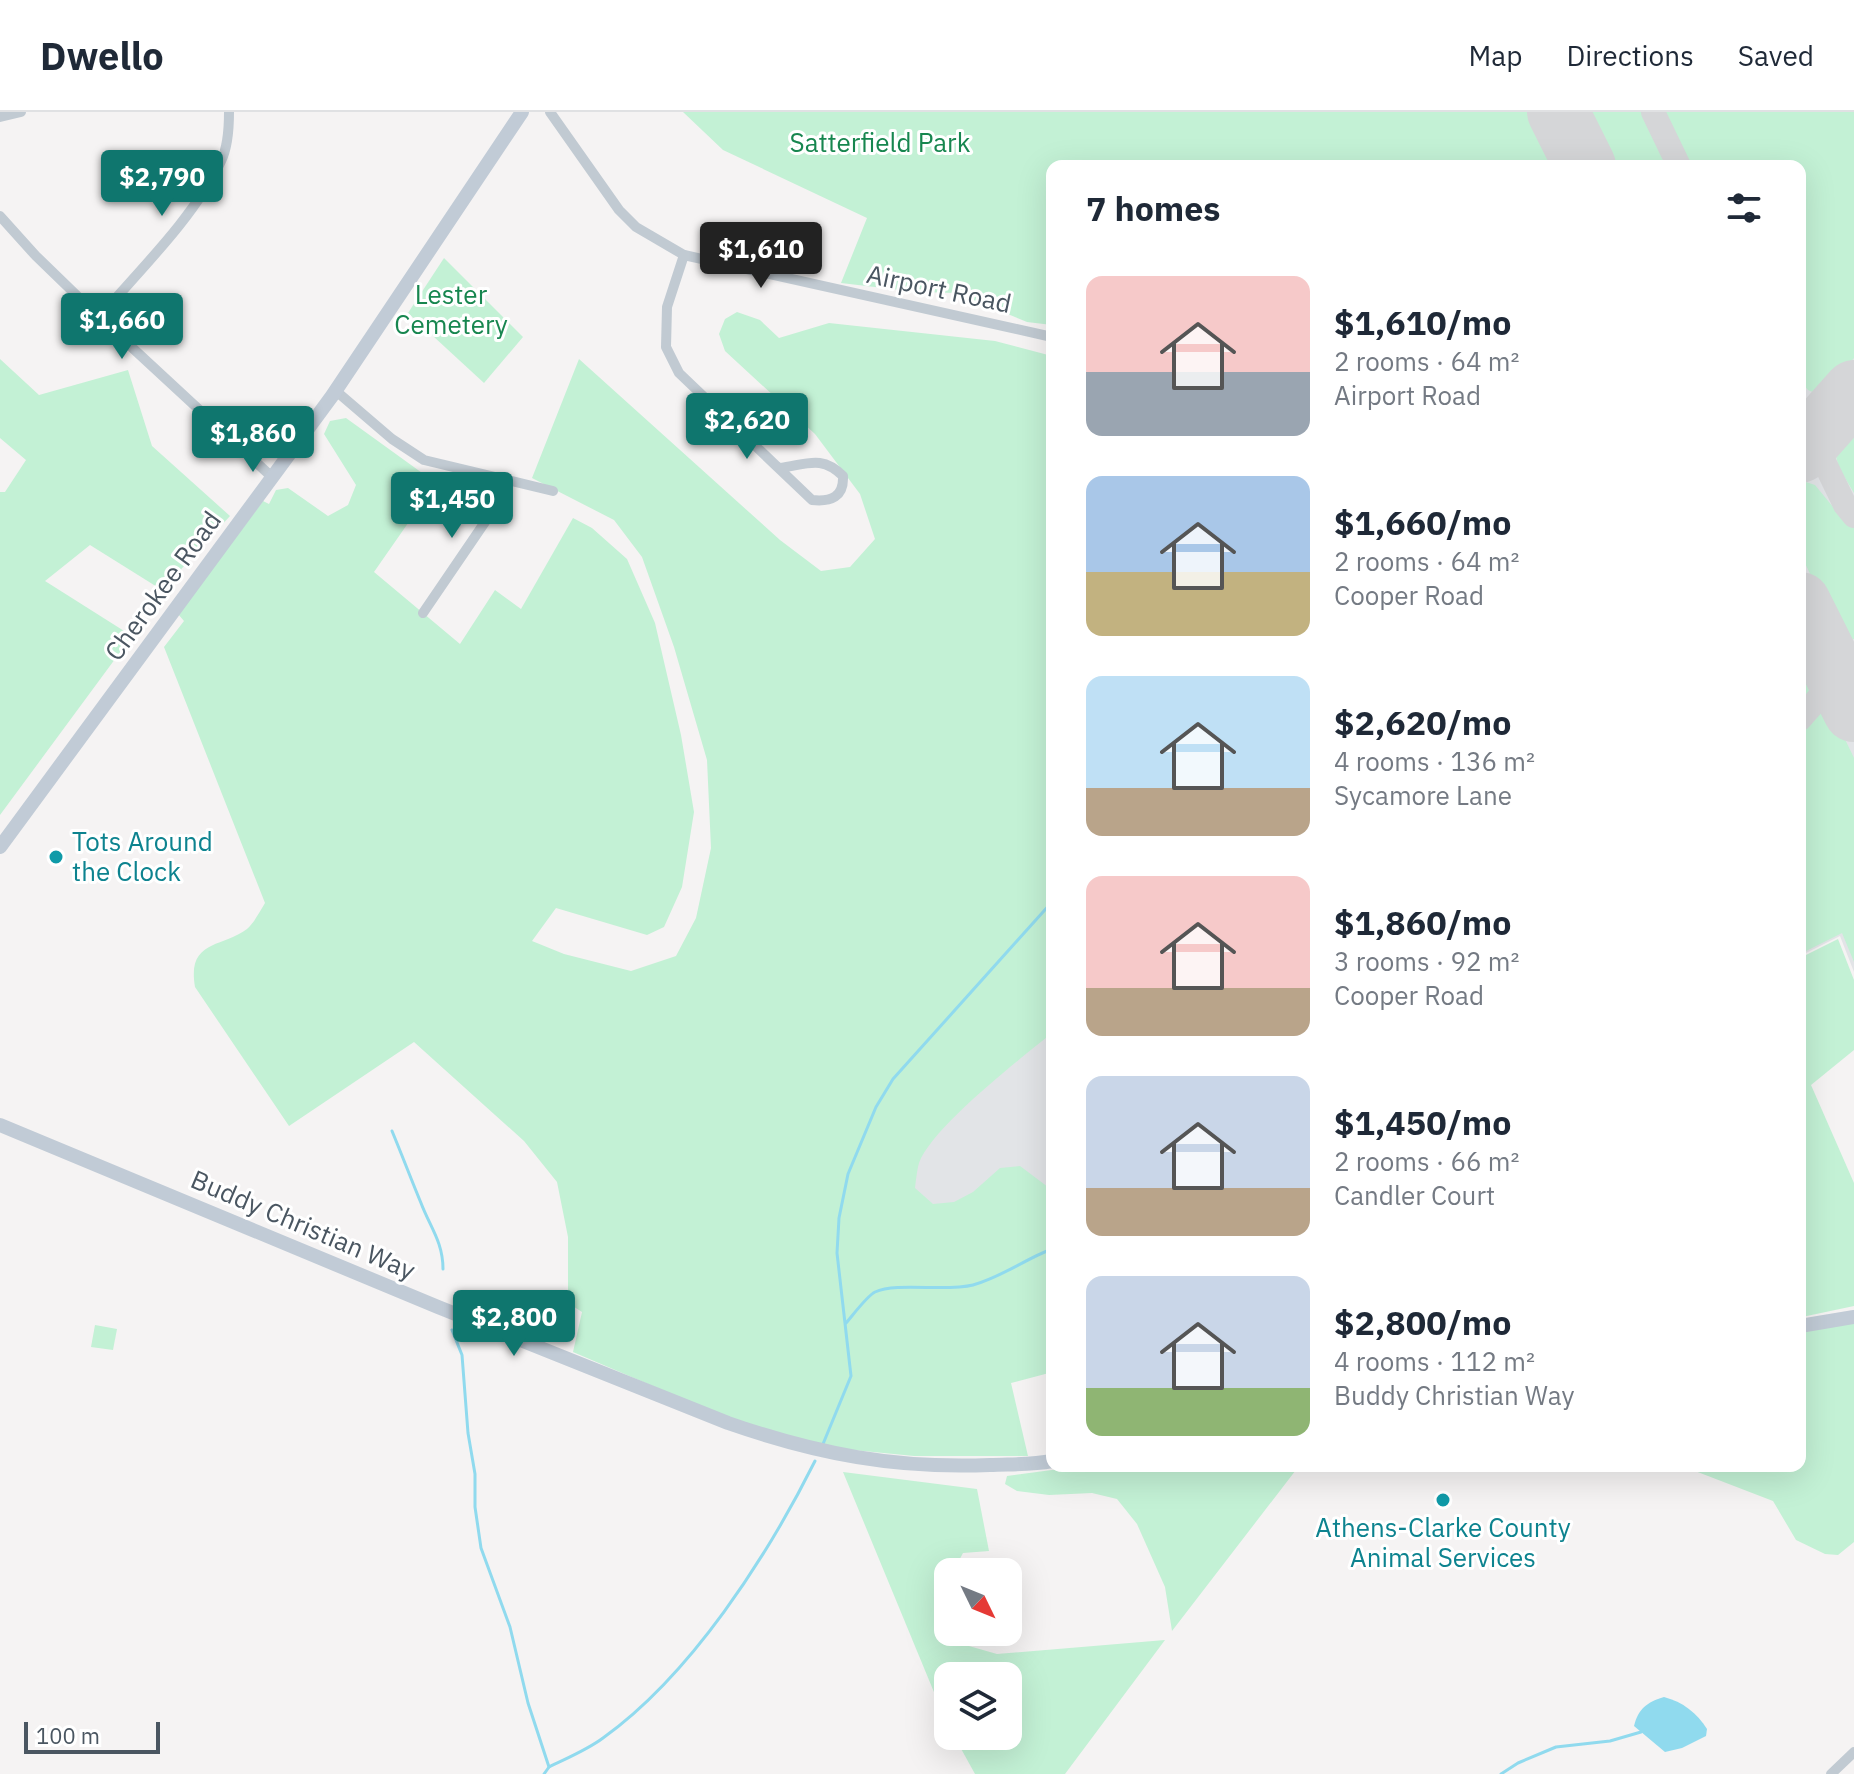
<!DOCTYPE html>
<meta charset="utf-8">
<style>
body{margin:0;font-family:"IBM Plex Sans",sans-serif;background:#f2f2f3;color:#1f2937;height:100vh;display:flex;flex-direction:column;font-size:30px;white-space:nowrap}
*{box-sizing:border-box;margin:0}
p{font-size:26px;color:#747a83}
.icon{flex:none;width:44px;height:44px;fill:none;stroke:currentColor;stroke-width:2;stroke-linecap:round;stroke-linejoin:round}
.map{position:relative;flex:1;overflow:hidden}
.details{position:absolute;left:1046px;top:48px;width:760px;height:1312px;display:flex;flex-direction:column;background:#fff;border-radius:16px;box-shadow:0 8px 32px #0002}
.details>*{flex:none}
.needle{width:52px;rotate:133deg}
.controls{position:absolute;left:934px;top:1446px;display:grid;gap:16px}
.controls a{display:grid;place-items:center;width:88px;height:88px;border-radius:16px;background:#fff;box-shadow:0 8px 32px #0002;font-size:40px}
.scale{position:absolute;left:24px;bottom:20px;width:136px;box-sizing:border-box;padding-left:8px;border:4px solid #4a5661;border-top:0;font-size:22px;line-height:28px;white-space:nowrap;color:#4a5661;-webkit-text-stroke:6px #fff;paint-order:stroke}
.price{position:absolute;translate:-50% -68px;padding:0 18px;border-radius:8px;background:#0f766e;color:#fff;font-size:26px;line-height:52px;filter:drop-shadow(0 2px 4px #0008)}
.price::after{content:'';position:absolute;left:50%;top:48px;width:24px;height:18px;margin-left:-12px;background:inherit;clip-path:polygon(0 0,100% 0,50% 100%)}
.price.current{background:#222;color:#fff}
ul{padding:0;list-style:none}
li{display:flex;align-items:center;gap:24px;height:200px;padding:0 40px}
li span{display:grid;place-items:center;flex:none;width:224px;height:160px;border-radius:16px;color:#555}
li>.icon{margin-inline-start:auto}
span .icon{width:96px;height:96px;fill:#fffc;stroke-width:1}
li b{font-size:34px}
h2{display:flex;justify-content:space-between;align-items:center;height:96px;padding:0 40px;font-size:34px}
header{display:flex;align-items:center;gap:48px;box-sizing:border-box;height:112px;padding:0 40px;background:#fff;border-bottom:2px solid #e0e1e3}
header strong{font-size:38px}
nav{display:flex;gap:44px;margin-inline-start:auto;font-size:28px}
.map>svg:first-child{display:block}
.airport{fill:#e2e4e7}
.green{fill:#c3f1d5}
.water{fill:#90daee}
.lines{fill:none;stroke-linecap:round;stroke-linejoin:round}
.stream{stroke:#90daee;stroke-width:3}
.taxiway{stroke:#d5d6d8;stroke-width:24}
.runway{stroke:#d5d6d8;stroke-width:62}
.street{stroke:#c1cad2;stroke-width:10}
.secondary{stroke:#c1cbd6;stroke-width:14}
.culture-dot{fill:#0f9aa8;stroke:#fff;stroke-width:3}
.labels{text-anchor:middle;stroke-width:6;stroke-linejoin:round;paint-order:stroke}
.park-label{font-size:26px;fill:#17864f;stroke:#fff}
.street-label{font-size:26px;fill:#4a5661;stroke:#fff}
.culture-label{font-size:26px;fill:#0d838f;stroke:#fff;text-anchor:start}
</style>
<header>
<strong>Dwello</strong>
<nav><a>Map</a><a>Directions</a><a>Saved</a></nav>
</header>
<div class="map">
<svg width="1854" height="1662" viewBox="0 0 1854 1662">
<rect width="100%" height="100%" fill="#f5f3f3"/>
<g class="airport">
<polygon points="1313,0 1854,0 1854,860 1840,824 1800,844 1800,54 1334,54"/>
<polygon points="1052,894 1052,1154 879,1069"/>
</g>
<g class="green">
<polygon points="683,0 1536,0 1563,54 1052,54 1052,213 1027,210 957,181 917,180 841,171 867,106 723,38"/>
<polygon points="1581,0 1642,0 1669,54 1608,54"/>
<polygon points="1660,0 1854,0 1854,246 1821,284 1808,278 1800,269 1800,54 1687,54"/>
<polygon points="444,146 523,225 484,271 408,201"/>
<path d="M737,200L760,208L779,226L829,211L995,229L1052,244V921C1020,947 932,1015 919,1051C917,1058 916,1068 915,1076L933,1092L954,1090L973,1080L1000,1056L1020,1054L1052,1078V1271L1049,1261L1011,1271L1028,1344H914L833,1336L751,1316L573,1240L582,1200L568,1191V1125L557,1070L524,1029L414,930L289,1014L195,875C187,828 221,836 247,817C254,811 260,799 265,791L164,535L184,509L178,502L263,389L269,392L276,378L288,376L328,404L348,393L356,373L324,322L330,309L346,306L436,371L374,460L460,532L495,478L521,497L573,406L592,416L627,447L655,511L681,623L694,700L682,775L664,815L647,823L556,796L532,829L564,842L631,859L676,844L696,806L711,736L707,648L674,535L642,445L614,408L532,366L579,247L780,428L821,459L850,455L875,427L860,382L815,322L725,239L719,222L725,207Z"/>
<polygon points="0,247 39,283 128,258 152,334 230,404 162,478 90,433 45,469 132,524 0,703 0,380 5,380 26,348 0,326"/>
<polygon points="1854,309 1854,381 1839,356 1833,333"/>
<polygon points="1803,369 1815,373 1847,412 1854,416 1854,527 1842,528 1800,441 1800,372"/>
<polygon points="1800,535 1818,571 1800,591"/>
<polygon points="1830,596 1854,646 1854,850 1842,821 1800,842 1800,622 1820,600"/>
<polygon points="1838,827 1854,868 1854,938 1811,973 1854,1071 1854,1194 1802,1205 1800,846"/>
<polygon points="1854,1210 1854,1430 1838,1443 1825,1442 1796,1428 1773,1389 1682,1354 1800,1354 1800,1219"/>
<polygon points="95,1213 117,1217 113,1238 91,1235"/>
<polygon points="1082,1354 1299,1354 1172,1519 1165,1475 1137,1412 1117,1387 1092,1381 1049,1383 1017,1379 1005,1372 1007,1364"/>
<polygon points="843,1360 977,1377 989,1439 963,1441 953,1460 948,1460 948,1470 938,1502 948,1528 997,1542 1165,1528 1065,1662 975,1662 954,1624 1008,1624 1008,1564 948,1564 948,1614"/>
</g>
<path class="water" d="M1664,1585C1683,1590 1697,1601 1707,1617L1706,1624L1682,1636L1665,1640L1634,1614C1638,1597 1647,1590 1664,1585Z"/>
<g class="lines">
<g class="stream">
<path d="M392,1019C402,1043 411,1067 421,1091C430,1115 443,1130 443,1157"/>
<path d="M846,1211C853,1203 867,1184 875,1180C897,1170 946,1180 973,1173C1002,1165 1025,1147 1052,1137"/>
<polyline points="452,1218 462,1243 468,1321 475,1362 475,1395 481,1436 510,1515 528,1591 549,1655"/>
<polyline points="823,1332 851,1264 837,1141 839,1106 848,1062 876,995 893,967 1052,790"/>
<path d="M544,1662L549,1655C567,1646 587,1638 603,1626C691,1563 767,1445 815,1349"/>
<polyline points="1501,1662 1518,1651 1556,1635 1610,1629 1641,1620"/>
</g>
<g class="taxiway">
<polyline points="1653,0 1679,54"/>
<polyline points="1800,300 1845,393 1854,404"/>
<polyline points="1800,607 1854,546"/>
</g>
<g class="runway">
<polyline points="1558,0 1585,54"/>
<polyline points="1800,340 1854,279"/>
<polyline points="1800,491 1854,599"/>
</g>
<g class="street">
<polyline points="550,0 619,98 636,115 684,143 1052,225"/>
<polyline points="0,5 21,0"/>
<polyline points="0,104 36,144 99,205 273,366"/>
<path d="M684,143L667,195L666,235L679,261L812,388C831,390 844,385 843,364C821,342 806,353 779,356"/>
<path d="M99,205C139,159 195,104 221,49C228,35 229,15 229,0"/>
<polyline points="336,279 392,327 424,348 553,379"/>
<polyline points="423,501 500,388 508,368"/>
<polyline points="1831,1662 1854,1640"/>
</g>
<g class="secondary">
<polyline points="0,735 332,284 522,0"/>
<path d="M0,1013L438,1195L728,1311C817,1342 896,1357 990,1353C1011,1352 1031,1353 1052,1349"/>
<polyline points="1800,1214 1854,1205"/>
</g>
</g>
<g class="culture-dot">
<circle cx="56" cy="745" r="8"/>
<circle cx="1443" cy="1388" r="8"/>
</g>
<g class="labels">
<g class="park-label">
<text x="880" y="40">Satterfield Park</text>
<text x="451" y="192">Lester<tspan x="451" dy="30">Cemetery</tspan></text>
</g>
<g class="street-label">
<text transform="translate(939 177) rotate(12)" y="9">Airport Road</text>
<text transform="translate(163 474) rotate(-54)" y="9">Cherokee Road</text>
<text transform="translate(303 1113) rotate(23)" y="9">Buddy Christian Way</text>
</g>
<g class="culture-label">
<text x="72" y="739">Tots Around<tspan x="72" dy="30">the Clock</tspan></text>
<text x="1443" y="1425" text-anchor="middle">Athens-Clarke County<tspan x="1443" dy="30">Animal Services</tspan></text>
</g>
</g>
</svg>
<div class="controls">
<a><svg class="needle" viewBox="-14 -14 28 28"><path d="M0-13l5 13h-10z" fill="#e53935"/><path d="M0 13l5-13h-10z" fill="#747a83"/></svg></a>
<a><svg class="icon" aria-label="layers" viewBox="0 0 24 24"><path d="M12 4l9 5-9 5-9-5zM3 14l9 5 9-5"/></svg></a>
</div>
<div class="scale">100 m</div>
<b class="price" style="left:162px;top:106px">$2,790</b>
<b class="price current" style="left:761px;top:178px">$1,610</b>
<b class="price" style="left:122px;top:249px">$1,660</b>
<b class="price" style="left:747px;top:349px">$2,620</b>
<b class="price" style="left:253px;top:362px">$1,860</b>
<b class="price" style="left:452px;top:428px">$1,450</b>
<b class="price" style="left:514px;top:1246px">$2,800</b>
<section class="details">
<h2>7 homes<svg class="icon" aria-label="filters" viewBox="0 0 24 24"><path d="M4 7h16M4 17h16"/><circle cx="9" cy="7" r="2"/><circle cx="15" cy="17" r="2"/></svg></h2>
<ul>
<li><span style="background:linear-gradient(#f6c9c9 60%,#9aa5b1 0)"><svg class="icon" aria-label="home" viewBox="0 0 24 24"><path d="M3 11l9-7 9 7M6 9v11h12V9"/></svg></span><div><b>$1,610/mo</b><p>2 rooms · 64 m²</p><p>Airport Road</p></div></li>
<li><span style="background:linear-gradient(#a9c7e8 60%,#c2b280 0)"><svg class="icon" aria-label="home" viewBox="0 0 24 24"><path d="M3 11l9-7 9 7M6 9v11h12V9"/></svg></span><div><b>$1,660/mo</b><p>2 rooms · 64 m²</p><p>Cooper Road</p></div></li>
<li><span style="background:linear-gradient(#bfe0f5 70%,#b9a48a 0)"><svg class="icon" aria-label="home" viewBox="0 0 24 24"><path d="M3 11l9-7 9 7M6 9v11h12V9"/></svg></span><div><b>$2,620/mo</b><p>4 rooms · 136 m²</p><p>Sycamore Lane</p></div></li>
<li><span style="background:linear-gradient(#f6c9c9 70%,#b9a48a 0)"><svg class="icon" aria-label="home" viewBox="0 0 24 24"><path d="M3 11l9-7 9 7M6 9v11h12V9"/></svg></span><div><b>$1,860/mo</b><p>3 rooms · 92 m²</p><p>Cooper Road</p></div></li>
<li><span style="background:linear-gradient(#c9d6e8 70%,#b9a48a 0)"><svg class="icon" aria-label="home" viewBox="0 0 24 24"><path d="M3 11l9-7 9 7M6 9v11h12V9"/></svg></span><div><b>$1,450/mo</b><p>2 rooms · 66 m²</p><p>Candler Court</p></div></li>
<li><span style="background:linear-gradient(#c9d6e8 70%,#8fb573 0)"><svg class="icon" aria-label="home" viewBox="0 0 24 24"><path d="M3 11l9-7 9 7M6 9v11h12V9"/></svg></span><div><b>$2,800/mo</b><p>4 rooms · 112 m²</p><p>Buddy Christian Way</p></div></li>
</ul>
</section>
</div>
